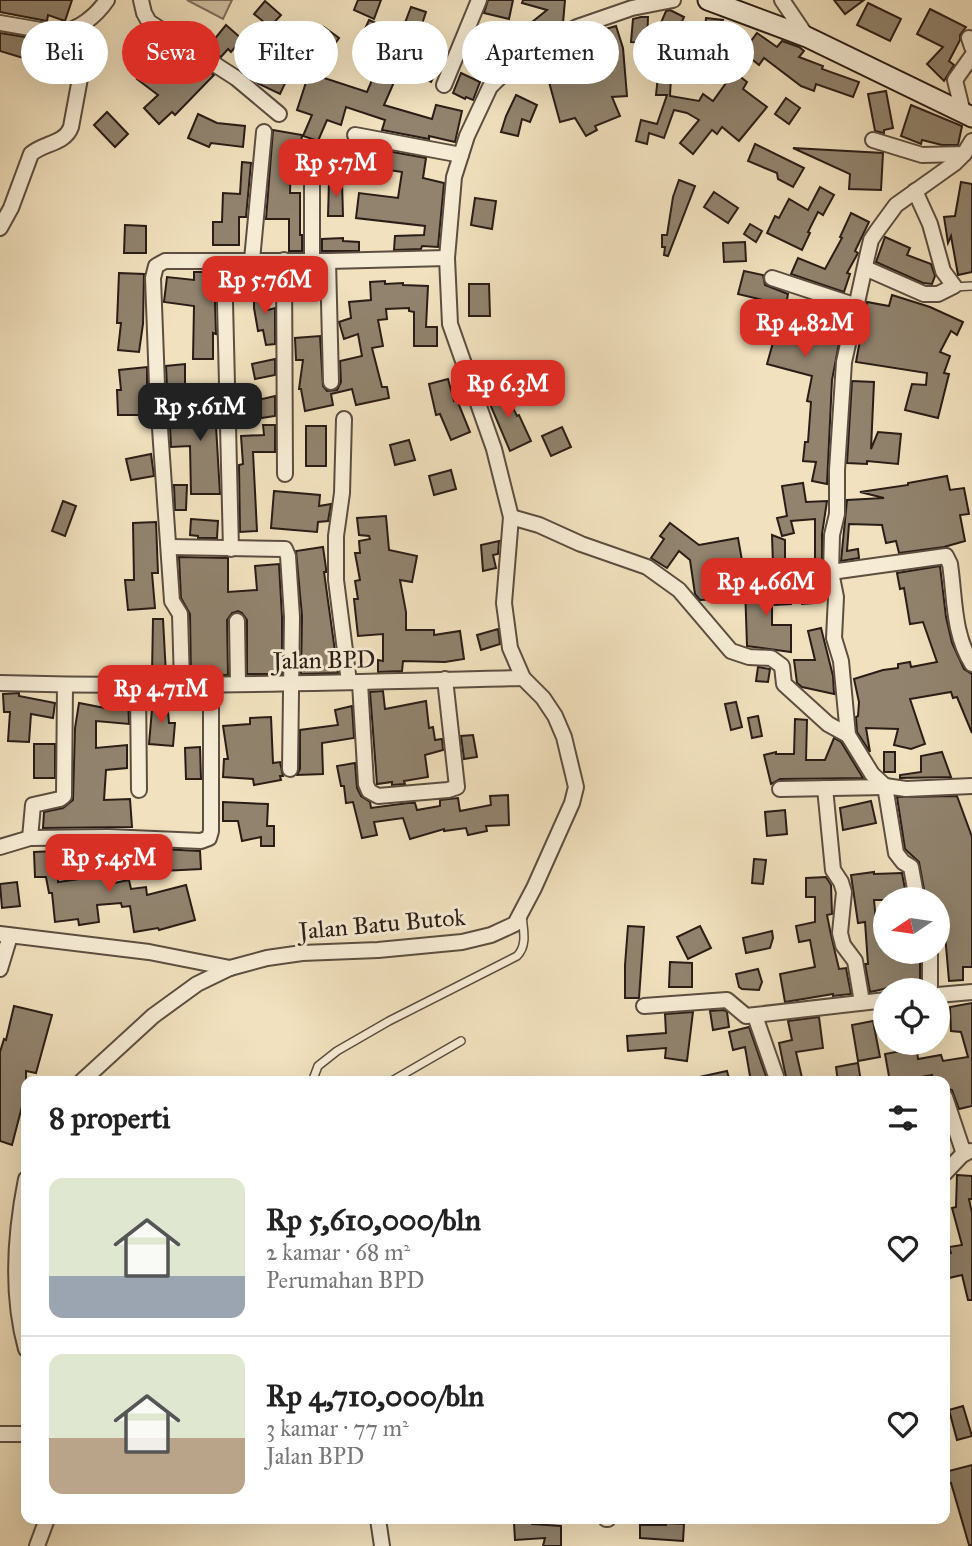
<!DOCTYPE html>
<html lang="id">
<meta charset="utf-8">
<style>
body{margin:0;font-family:"IM FELL Great Primer",serif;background:#f2f2f2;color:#222;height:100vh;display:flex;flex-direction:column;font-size:26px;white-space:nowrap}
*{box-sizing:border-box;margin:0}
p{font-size:23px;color:#767676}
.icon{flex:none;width:38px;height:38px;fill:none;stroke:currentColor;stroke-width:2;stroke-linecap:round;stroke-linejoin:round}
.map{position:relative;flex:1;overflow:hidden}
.sheet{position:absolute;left:21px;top:1076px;width:929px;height:448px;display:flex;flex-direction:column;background:#fff;border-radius:14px;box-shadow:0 7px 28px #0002}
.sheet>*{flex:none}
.guide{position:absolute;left:21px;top:21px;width:931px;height:63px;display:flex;gap:14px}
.needle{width:46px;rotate:257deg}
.tools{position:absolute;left:873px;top:887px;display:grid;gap:14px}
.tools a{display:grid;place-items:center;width:77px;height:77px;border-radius:50%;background:#fff;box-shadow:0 7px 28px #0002;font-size:35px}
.price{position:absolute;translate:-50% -60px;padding:0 16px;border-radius:14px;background:#d93025;color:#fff;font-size:23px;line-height:46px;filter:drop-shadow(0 2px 4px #0008)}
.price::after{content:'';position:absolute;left:50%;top:42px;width:21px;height:16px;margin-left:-10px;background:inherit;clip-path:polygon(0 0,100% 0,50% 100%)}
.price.on{background:#222;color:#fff}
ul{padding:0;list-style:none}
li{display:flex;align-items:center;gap:21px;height:175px;padding:0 28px}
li+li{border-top:2px solid #e0e0e0}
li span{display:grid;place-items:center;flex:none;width:196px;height:140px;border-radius:14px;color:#555}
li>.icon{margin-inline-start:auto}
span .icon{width:84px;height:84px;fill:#fffc;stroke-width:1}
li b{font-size:30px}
h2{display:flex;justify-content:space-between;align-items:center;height:84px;padding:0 28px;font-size:30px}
.chip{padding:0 24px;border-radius:32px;background:#fff;box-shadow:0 7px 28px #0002;font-size:24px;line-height:63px}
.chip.on{background:#d93025;color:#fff}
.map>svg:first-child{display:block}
.green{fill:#cfc0a2;stroke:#7c6e5c;stroke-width:2}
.building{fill:#91836e;stroke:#2a1d17;stroke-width:2}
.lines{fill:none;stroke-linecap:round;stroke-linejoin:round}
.service-casing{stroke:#5c4e41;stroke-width:10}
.minor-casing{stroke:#5c4e41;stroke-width:18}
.secondary-casing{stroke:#2a1d17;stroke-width:23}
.service{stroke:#f6ecd5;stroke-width:7}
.minor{stroke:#f6ecd5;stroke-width:14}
.secondary{stroke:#f6ecd5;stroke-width:19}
.labels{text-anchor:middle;stroke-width:6;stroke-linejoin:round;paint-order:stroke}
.street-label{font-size:24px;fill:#2a1d17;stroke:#f6ecd5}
</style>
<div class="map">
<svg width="972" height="1546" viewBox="0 0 972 1546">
<rect width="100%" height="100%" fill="#f1e1be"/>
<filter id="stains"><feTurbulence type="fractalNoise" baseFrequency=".00286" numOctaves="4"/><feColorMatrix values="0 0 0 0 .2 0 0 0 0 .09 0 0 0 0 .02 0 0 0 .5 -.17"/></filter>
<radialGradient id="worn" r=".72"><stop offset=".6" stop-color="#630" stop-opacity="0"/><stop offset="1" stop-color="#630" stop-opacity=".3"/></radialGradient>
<polygon class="green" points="187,0 232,0 223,19"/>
<g class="building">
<polygon points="0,0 72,0 65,21 48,15 47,21 0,12"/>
<polygon points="358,0 381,0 374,19 354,10"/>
<polygon points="488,0 513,0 509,19 484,13"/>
<polygon points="523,0 565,0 563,23 535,22 543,33 519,45 503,60 496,51 547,10 522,3"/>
<polygon points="834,0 864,0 845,14"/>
<polygon points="265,1 281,15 270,27 254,14"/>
<polygon points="868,3 901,19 890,41 857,25"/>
<polygon points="411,7 426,12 419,33 403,28"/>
<polygon points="930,9 966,27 960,35 960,40 949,61 954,65 944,81 927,64 943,47 917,34"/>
<polygon points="670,10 684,17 677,33 660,25 666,11"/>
<polygon points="641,17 648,17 647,43 631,42 633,19"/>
<polygon points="706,18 723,20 720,48 703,46"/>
<polygon points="369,20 394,31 387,47 404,57 409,47 441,63 431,82 401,66 384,105 432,119 436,105 462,111 455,142 429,136 429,139 382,130 385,120 346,107 341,125 327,120 318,141 303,136 312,115 297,110 309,73 367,92 381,59 359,47 367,32 364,31"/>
<polygon points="226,25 242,39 231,52 228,49 221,57 202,45 209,37 213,41"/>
<polygon points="616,26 623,48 627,96 612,97 620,116 595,126 597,130 586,136 575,118 560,122 549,82 563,78 556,54 584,46 581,36"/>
<polygon points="324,27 339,38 327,55 317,48"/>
<polygon points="258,31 273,43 262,58 247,46"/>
<polygon points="0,33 56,42 67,43 60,63 35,55 33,61 0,51"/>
<polygon points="757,33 777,47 782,41 799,47 804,51 799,57 823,66 822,69 859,82 853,97 816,84 814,91 801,86 764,58 759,65 743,52"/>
<polygon points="162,50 191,66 194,63 214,75 175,115 172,112 159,124 144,108 158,95 137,79 147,67 151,71"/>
<polygon points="256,60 289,75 280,94 259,84 247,74"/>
<polygon points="734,72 747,82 743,89 767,107 739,141 722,127 717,134 712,130 693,154 680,143 699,120 687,113 674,110 664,138 649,133 647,144 636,141 641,120 657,124 667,95 656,95 658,76 671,77 670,96 699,101 703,94 713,101"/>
<polygon points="461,73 480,82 473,100 466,97 465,99 453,93"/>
<polygon points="886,91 893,128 884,130 884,133 875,131 868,94"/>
<polygon points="516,95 537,105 530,122 522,119 518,136 501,132 506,116"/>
<polygon points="786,98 800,108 789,124 775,114"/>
<polygon points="911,105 962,126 958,145 942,145 922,140 921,144 901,136"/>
<polygon points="107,112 128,134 115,147 94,125"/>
<polygon points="198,114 217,123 245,126 243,147 211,143 209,147 188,138"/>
<polygon points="273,130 302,135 299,161 291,160 290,193 300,193 300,235 302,235 302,251 289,251 289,219 266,219"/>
<polygon points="755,144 804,168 793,187 778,179 777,173 748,161"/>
<polygon points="365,147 426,158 423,178 444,183 438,247 422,246 421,249 394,250 395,236 424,235 425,226 356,218 359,193 398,198 402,172 363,166"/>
<polygon points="793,148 883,153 881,190 849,189 850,174"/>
<polygon points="242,162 251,163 246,217 239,217 239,245 213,245 213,222 222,222 223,193 240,194"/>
<polygon points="679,180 695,186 668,256 664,255 665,247 662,247 662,235 667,235 673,197"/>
<polygon points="329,181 342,181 343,216 328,216"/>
<polygon points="961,182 972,184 972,272 958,275 951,236 948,243 944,217 955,216"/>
<polygon points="820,187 834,195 823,215 818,212 808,232 810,233 802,250 767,233 775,216 779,218 789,199 808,210"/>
<polygon points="714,192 738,208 728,223 704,207"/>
<polygon points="475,198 496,201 492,229 471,225"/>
<polygon points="851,213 869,222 855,251 858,253 847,273 850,274 844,292 791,274 798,258 825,269 842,238 840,237"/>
<polygon points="750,224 762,231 756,242 744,234"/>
<polygon points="125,225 146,226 146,253 124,253"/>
<polygon points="885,237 910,248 907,255 931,264 935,276 932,284 923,283 876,262"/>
<polygon points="343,238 343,241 359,242 359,251 322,251 322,239"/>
<polygon points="745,242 746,261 724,262 723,243"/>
<polygon points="744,271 763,275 765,285 788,294 786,305 811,313 814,302 845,312 832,380 827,484 812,481 816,462 803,461 805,442 808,442 811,402 807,401 812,376 767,364 774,339 777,340 784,316 765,312 767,301 738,294"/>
<polygon points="194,272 214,272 216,334 213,333 213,359 193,359 194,306 164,302 167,277 194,280"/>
<polygon points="119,273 144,274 143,324 139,352 118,350 121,323 117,323"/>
<polygon points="385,281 385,284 403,283 403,285 428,286 426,327 437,327 437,346 414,346 414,312 409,311 409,308 386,309 387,319 378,320 383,346 372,348 382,387 387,387 389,398 356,405 352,389 331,394 333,405 305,411 301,389 299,389 303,360 296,360 295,338 320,336 323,386 327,391 337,390 341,382 340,361 362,356 358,334 344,339 339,322 351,318 349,302 371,300 370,282"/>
<polygon points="469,284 489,284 490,316 469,316"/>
<polygon points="254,289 268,289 268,310 275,308 275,344 266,345 263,330 258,331 254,308"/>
<polygon points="892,295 930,307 963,322 957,335 951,331 940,352 950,356 944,373 949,374 938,418 905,410 912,384 926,385 927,373 856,362 867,302 889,306"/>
<polygon points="275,359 275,375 255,379 252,364"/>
<polygon points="185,364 185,387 167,387 166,366"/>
<polygon points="147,367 147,415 118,415 117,390 121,390 119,370"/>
<polygon points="448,379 454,401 457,400 470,432 451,440 440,414 436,415 429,384"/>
<polygon points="852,381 874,382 871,449 878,432 901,434 898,464 867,461 867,464 847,463"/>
<polygon points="496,386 502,401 508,398 517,416 519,415 531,441 510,451 484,390"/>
<polygon points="214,392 220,494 191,494 190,446 171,447 170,426 188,425 187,393"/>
<polygon points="275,396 275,416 261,418 258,400"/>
<polygon points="263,425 275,425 275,452 253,452 257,531 240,532 239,465 243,464 241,436 264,435"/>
<rect x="306" y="426" width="20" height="40"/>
<polygon points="562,427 571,447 551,456 542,436"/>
<polygon points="409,440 415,460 395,465 390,445"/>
<polygon points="151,454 154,476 131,480 126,459"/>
<polygon points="451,470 456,489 434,495 429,476"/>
<polygon points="947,476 950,490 964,488 969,514 960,515 965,541 944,547 899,553 896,541 886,543 882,525 849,524 847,551 858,549 859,558 841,561 847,500 884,498 860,492 908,485 908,483"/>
<polygon points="803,483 806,502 827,501 822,534 822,563 815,563 815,519 791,521 794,533 782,536 777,518 787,516 782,486"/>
<polygon points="174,485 187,485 186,510 175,510"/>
<polygon points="274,491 320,495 319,506 331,504 328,521 318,522 317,532 271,528"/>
<polygon points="63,501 76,506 65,536 52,531"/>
<polygon points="386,516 389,550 417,556 412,582 400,580 406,612 406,630 434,630 434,635 460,631 464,659 445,662 403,661 402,671 378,672 378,660 383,661 383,634 358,636 354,599 358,599 355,581 360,580 355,553 360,553 359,541 370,539 369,536 359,535 357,518"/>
<polygon points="191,519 218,521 217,538 198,538 198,536 190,535"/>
<polygon points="156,522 158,573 152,573 155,608 128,610 125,580 134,580 133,523"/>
<polygon points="670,523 699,545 738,538 743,566 716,569 711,577 716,585 725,586 727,599 700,600 695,594 690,560 679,551 667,568 651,558 664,539 660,536"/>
<polygon points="772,535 785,540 785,564 773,565"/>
<polygon points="499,541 498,554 493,555 496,568 483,571 481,545"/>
<polygon points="323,547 326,568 326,572 324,572 338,673 301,674 302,616 296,551"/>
<polygon points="179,557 228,558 228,592 257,590 255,566 279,564 282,617 282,674 247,674 247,620 242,613 238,611 232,613 227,620 228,675 191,675 190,614 181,598"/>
<polygon points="940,566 946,617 952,643 964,669 972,674 972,733 957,697 953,698 951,692 910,699 925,744 911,749 894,745 898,729 866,728 870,752 857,732 856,717 858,716 859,702 854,679 883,670 898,668 898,664 910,662 911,667 937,662 923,622 910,624 904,588 900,589 897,573"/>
<polygon points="771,584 772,591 791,590 791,604 772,605 772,625 791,625 791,652 747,646 745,586"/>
<polygon points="798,589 809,589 813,603 802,604"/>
<polygon points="153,619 163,619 166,675 152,675"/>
<polygon points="821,628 833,676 834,694 802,687 797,683 794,660 815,660 808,631"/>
<polygon points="498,629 500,644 481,650 477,635"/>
<polygon points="758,667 770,669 768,682 756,681"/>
<polygon points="383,691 385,709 426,701 429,728 433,727 435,740 442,739 443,750 425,755 428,777 404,781 405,784 392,785 392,782 377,784 370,692"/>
<polygon points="19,693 19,696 55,703 53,718 31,714 29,742 8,741 10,712 4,712 3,694"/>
<polygon points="106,694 128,695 129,724 96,721 96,748 127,745 127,768 106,770 104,800 130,799 132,827 43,828 44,812 63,808 73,800 75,728 79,703 105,708"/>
<polygon points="153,698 167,700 169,723 175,723 173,746 149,744"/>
<polygon points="736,702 742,727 731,730 725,704"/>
<polygon points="352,706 354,738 322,743 323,774 297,775 300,769 300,730 338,725 335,710"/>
<polygon points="758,716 762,736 752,738 748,718"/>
<polygon points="271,717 273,763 280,762 283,776 280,776 281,780 254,785 253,779 223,777 224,759 228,759 223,726 250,724 250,718"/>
<polygon points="795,719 807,720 806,760 825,760 834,738 841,742 863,778 780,779 771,784 764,755 776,752 776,754 794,754"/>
<polygon points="473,735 477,757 464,759 461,736"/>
<rect x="34" y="744" width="21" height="34"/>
<polygon points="200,747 201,779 186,779 185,748"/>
<rect x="884" y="752" width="11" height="20"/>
<polygon points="942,752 951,777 900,778 900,775 921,772 921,756"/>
<polygon points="355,763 357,788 361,796 370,802 371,808 408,803 415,803 417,810 440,806 440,800 458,798 460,811 491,805 490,796 508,795 509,825 486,826 487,831 468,835 466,828 444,831 444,829 410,839 403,818 374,822 377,835 362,838 353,802 346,803 344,786 341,786 337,766"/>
<polygon points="957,796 972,837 972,967 963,967 963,980 949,981 945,934 938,934 938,900 926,900 919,862 905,849 897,797"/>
<polygon points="871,801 876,823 843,830 840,808"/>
<polygon points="223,802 268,804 267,826 274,826 274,846 261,846 261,837 242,841 238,821 223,821"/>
<polygon points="785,810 787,834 767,836 765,812"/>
<polygon points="77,847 106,847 109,878 114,878 114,883 129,880 131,889 146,887 147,895 186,885 195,920 159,930 158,928 134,932 130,906 122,907 121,903 97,905 99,922 79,925 78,919 55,922 52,893 49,893 46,877 35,877 34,852 57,851 58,882 80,879"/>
<polygon points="160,849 200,851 201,869 162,871"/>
<polygon points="754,859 766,860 763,884 752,883"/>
<polygon points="874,872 874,874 902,873 907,900 874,900 877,933 886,933 886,952 889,952 889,955 920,952 920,989 899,990 898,986 870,992 865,964 868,964 865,922 858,923 851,875"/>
<polygon points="826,877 831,885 832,914 827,915 831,935 839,969 846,968 851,994 833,996 833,994 785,1002 780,974 815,967 810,940 799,942 796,926 815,922 815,897 806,897 806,878"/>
<polygon points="17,882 20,906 2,908 0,884"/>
<polygon points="628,926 644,927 639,998 625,998 625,965"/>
<polygon points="700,926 711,948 688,959 677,937"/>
<polygon points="772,931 773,938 770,948 746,953 743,938"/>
<polygon points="670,962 692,963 692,987 669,987"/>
<polygon points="758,969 762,982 759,990 742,989 739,987 736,974"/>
<polygon points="972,1003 972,1106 959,1109 952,1090 945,1088 945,1082 933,1082 932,1075 910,1079 911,1082 890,1082 885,1054 907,1050 907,1052 917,1051 918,1059 941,1055 943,1061 968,1057 961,1032 951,1031 950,1007"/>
<polygon points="14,1006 52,1015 36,1073 26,1071 26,1091 12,1145 0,1141 0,1052 4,1039 6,1040"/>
<polygon points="724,1010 727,1012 729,1027 713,1030 710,1011"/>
<polygon points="693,1012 687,1061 665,1058 666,1048 628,1051 627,1036 666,1033 665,1014"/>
<polygon points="819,1017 823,1048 796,1052 803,1082 787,1082 779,1043 792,1040 788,1021"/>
<polygon points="873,1021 880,1057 858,1061 852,1025"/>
<polygon points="749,1027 768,1082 751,1082 745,1047 733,1050 729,1032"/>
<polygon points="858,1063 861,1082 838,1082 836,1067"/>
<polygon points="727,1071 730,1082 699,1082 699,1077"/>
<polygon points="957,1175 972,1176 972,1199 969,1199 972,1213 972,1300 968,1300 962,1275 945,1279 945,1255 951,1253 949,1247 962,1245 952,1208 956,1207"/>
<polygon points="963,1406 972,1436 957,1440 949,1410"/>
<polygon points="972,1465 972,1545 969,1545 951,1483 945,1484 945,1472"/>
<polygon points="531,1521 532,1524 561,1526 561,1546 543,1546 545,1538 515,1540 514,1523"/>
<polygon points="666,1523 684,1524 683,1541 640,1538 640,1525 666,1525"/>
</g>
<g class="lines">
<defs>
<g id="service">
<polyline points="954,287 972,286"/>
<path d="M312,1082L318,1066L337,1051L389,1021L517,956C528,945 523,929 522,915"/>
<polyline points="390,1082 461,1041"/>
</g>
<g id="minor">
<polyline points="141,0 144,13 149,22 236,78 279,114"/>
<polyline points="782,0 807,37"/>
<path d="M0,23L58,33C78,31 96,16 107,0"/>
<polyline points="969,38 972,47"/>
<polyline points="444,85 479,0"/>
<polyline points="963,113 955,80 972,56"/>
<polyline points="355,135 461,155"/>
<polyline points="873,140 922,155 964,154"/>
<path d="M0,228L11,208L31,154C43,143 65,144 71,127L81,73L77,27"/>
<polyline points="252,260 264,132"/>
<polyline points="284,260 285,474"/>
<polyline points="312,261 312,159"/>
<polyline points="328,261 331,382"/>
<polyline points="865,268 924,294 938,294 954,286 943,271 930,224 915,191"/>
<polyline points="772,278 857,306"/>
<polyline points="344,419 342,493 336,536 336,580 349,682"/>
<polyline points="511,517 539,525 581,544 647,567 679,590 731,651 749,657 771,658 782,666 784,684 828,724 848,735"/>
<polyline points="169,547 285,549 288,556 292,617 290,769"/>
<polyline points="231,549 224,261 328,261 447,258"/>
<path d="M721,577L831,572L946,556L950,564C955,598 953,634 972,664"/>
<polyline points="237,621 238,683"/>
<path d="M0,683C174,688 348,682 523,678"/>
<polyline points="182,683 180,614 172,601 157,385 153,278 156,266 165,261 224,261"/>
<polyline points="360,683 366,784 369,791 378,796 448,790 457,787 445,679"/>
<polyline points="138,686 139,790"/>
<polyline points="885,786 906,789 972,786"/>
<polyline points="825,788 833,870 841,882 844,892 840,933 843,945 855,961 862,1002"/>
<polyline points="780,789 885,787"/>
<polyline points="30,838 33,805 60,799 64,796 65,685"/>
<polyline points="0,847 30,838 108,837 201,841 209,838 211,831 211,683"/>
<polyline points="917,900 911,867 903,862 896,853 885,786 872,774 848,735 841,661 834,638 836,597 831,572 832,535 837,514 837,470 844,362 867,257 871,240 877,231 896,205 955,163 964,154 972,141"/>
<polyline points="0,934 149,952 230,968"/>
<polyline points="930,952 930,990"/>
<polyline points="0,969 10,936"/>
<polyline points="938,995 972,992"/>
<polyline points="644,1006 727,1000 746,1016 886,1000"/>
<polyline points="755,1016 778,1082"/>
<polyline points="81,1082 153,1016 197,984 230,968 267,958 302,953 378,950 462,942 491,935 515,924 534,888 572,803 576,787 564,737 555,716 543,698 523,678 510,648 504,603 511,517 494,449 450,324 447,258 454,177 467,136 490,87 524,53 577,27 632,8 673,0"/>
<polyline points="945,1097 964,1154"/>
<polyline points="945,1173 962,1155 970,1151"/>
<path d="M26,1179C15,1234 11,1295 26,1349"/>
<polyline points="0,1434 26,1434"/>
<polyline points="378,1519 382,1546"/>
<polyline points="606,1519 608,1519"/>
<polyline points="37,1546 47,1519"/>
</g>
<polyline id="secondary" points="708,0 807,37 972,117"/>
</defs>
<use href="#service" class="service-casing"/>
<use href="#minor" class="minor-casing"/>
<use href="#secondary" class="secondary-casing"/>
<use href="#service" class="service"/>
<use href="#minor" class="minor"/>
<use href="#secondary" class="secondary"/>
</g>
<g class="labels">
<g class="street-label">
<text transform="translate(324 660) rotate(-1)" y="8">Jalan BPD</text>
<text transform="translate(382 924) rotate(-5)" y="8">Jalan Batu Butok</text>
</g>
</g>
<rect width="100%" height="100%" filter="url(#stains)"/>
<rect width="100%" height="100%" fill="url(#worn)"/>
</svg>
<div class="tools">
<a><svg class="needle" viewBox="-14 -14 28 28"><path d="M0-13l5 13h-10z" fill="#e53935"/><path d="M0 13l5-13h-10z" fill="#767676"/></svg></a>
<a><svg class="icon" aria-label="locate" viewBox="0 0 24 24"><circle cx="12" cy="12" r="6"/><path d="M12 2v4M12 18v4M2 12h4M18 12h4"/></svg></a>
</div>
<b class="price" style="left:336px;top:199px">Rp 5.7M</b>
<b class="price" style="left:265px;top:316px">Rp 5.76M</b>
<b class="price" style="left:805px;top:359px">Rp 4.82M</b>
<b class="price" style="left:508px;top:420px">Rp 6.3M</b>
<b class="price on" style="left:200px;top:443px">Rp 5.61M</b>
<b class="price" style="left:766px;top:618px">Rp 4.66M</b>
<b class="price" style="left:161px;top:725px">Rp 4.71M</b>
<b class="price" style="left:109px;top:894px">Rp 5.45M</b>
<div class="guide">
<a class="chip">Beli</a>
<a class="chip on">Sewa</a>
<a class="chip">Filter</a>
<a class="chip">Baru</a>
<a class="chip">Apartemen</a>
<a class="chip">Rumah</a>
</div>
<section class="sheet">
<h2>8 properti<svg class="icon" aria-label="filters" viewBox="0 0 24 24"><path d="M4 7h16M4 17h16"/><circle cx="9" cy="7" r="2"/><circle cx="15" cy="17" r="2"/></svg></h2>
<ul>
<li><span style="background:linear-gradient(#dfe7d0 70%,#9aa5b1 0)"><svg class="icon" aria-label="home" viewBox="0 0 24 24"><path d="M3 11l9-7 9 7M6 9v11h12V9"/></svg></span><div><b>Rp 5,610,000/bln</b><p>2 kamar · 68 m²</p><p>Perumahan BPD</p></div><svg class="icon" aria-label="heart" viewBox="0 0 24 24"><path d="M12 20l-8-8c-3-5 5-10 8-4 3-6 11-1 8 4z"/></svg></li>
<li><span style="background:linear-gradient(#dfe7d0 60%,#b9a48a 0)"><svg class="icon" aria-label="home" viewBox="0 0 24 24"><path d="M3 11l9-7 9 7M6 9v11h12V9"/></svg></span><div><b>Rp 4,710,000/bln</b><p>3 kamar · 77 m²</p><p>Jalan BPD</p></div><svg class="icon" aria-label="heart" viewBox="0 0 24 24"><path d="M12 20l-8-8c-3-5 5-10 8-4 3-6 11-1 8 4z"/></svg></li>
</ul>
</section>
</div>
